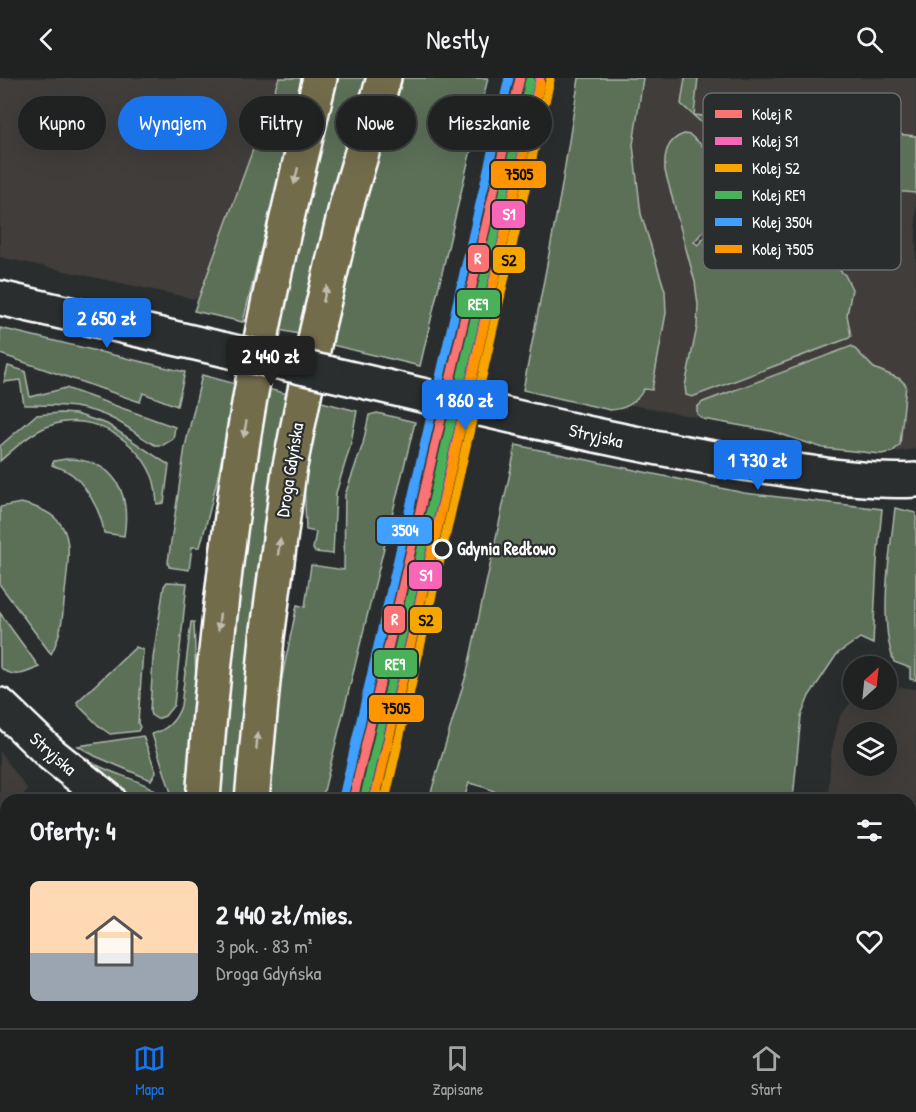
<!DOCTYPE html>
<html lang="pl">
<meta charset="utf-8">
<style>
body{margin:0;font-family:"Patrick Hand",sans-serif;background:#282a2a;color:#f1f3f6;height:100vh;display:flex;flex-direction:column;font-size:22px;white-space:nowrap}
*{box-sizing:border-box;margin:0}
p{font-size:20px;color:#a2a4a5}
.icon{flex:none;width:33px;height:33px;fill:none;stroke:currentColor;stroke-width:2;stroke-linecap:round;stroke-linejoin:round}
.map{position:relative;flex:1;overflow:hidden}
.drawer{position:absolute;left:0px;top:716px;width:916px;height:236px;display:flex;flex-direction:column;background:#202222;border-radius:18px 18px 0 0;box-shadow:0 6px 24px #0002,0 0 0 2px #3d3f40}
.drawer>*{flex:none}
.top-card{position:absolute;left:18px;top:18px;width:600px;height:54px;display:flex;gap:12px}
.needle{width:39px;rotate:27deg}
.buttons{position:absolute;left:843px;top:578px;display:grid;gap:12px}
.buttons a{display:grid;place-items:center;width:54px;height:54px;border-radius:50%;background:#202222;box-shadow:0 6px 24px #0002,0 0 0 2px #3d3f40;font-size:30px}
.price{position:absolute;translate:-50% -51px;padding:0 14px;border-radius:6px;background:#1a73e8;color:#fff;font-size:20px;line-height:39px;filter:drop-shadow(0 2px 3px #0008)}
.price::after{content:'';position:absolute;left:50%;top:36px;width:18px;height:14px;margin-left:-9px;background:inherit;clip-path:polygon(0 0,100% 0,50% 100%)}
.price.current{background:#222;color:#fff}
ul{padding:0;list-style:none}
li{display:flex;align-items:center;gap:18px;height:150px;padding:0 30px}
li+li{border-top:2px solid #3d3f40}
li span{display:grid;place-items:center;flex:none;width:168px;height:120px;border-radius:9px;color:#555}
li>.icon{margin-inline-start:auto}
span .icon{width:72px;height:72px;fill:#fffc;stroke-width:1}
li b{font-size:26px}
h2{display:flex;justify-content:space-between;align-items:center;height:72px;padding:0 30px;font-size:26px}
.tag{padding:0 21px;border-radius:27px;background:#202222;box-shadow:0 6px 24px #0002,0 0 0 2px #3d3f40;font-size:21px;line-height:54px}
.tag.current{background:#1a73e8;color:#fff}
header{display:flex;justify-content:space-between;align-items:center;height:78px;padding:0 30px;background:#202222;font-size:27px;font-weight:600}
.tab-bar{display:flex;justify-content:space-around;align-items:center;height:84px;border-top:2px solid #3d3f40;background:#202222;font-size:16px;color:#a2a4a5}
.tab-bar a{display:grid;justify-items:center;gap:3px}
.tab-bar .current{color:#1a73e8}
.map>svg:first-child{display:block}
.built{fill:#3f3d3a;fill-rule:evenodd}
.green{fill:#5b6f59;stroke:#adb7ac;stroke-width:1.5}
.lines{fill:none;stroke-linecap:round;stroke-linejoin:round}
.street-casing{stroke:#fff;stroke-width:28}
.secondary-casing{stroke:#fff;stroke-width:38}
.primary-casing{stroke:#fff;stroke-width:38}
.street{stroke:#2a2d2e;stroke-width:24}
.secondary{stroke:#2a2d2e;stroke-width:33}
.primary{stroke:#726c4b;stroke-width:33}
.secondary-bridge-casing{stroke:#fff;stroke-width:38;stroke-linecap:butt}
.secondary-bridge{stroke:#2a2d2e;stroke-width:33}
.rail-1-casing{stroke:#2a2d2e;stroke-width:14}
.rail-2-casing{stroke:#2a2d2e;stroke-width:14}
.rail-3-casing{stroke:#2a2d2e;stroke-width:14}
.rail-4-casing{stroke:#2a2d2e;stroke-width:14}
.rail-5-casing{stroke:#2a2d2e;stroke-width:14}
.rail-6-casing{stroke:#2a2d2e;stroke-width:14}
.rail-1{stroke:#fc7373;stroke-width:9}
.rail-2{stroke:#fa66b7;stroke-width:9}
.rail-3{stroke:#f7a600;stroke-width:9}
.rail-4{stroke:#4ab15a;stroke-width:9}
.rail-5{stroke:#40a0ff;stroke-width:9}
.rail-6{stroke:#ff9500;stroke-width:9}
.oneway{fill:#c0bdae}
.stop-dot{fill:#2a2d2e;stroke:#fff;stroke-width:3}
.labels{text-anchor:middle;stroke-width:4.5;stroke-linejoin:round;paint-order:stroke}
.street-label{font-size:18px;fill:#fff;stroke:#2a2d2e}
.stop-label{font-size:18px;font-weight:bold;fill:#fff;stroke:#2a2d2e;text-anchor:start}
.key{fill:#2a2d2e;stroke:#6a6c6d;stroke-width:1.5}
.key-label{font-size:16px;fill:#fff}
.line-badge{stroke:#2a2d2e;stroke-width:2}
.badge-label{font-size:16px;text-anchor:middle;font-weight:bold;fill:#fff}
.pale-badge-label{font-size:16px;text-anchor:middle;font-weight:bold;fill:#111}
</style>
<header><svg class="icon" aria-label="back" viewBox="0 0 24 24"><path d="M15 5l-7 7 7 7"/></svg>Nestly<svg class="icon" aria-label="search" viewBox="0 0 24 24"><circle cx="10" cy="10" r="6"/><path d="M15 15l6 6"/></svg></header>
<div class="map">
<svg width="916" height="950" viewBox="0 0 916 950">
<rect width="100%" height="100%" fill="#2a2d2e"/>
<filter id="ink" filterUnits="userSpaceOnUse"><feTurbulence type="fractalNoise" baseFrequency=".0167" numOctaves="2"/><feDisplacementMap in="SourceGraphic" scale="12" xChannelSelector="R" yChannelSelector="G"/><feConvolveMatrix kernelMatrix="1 2 1 2 8 2 1 2 1" color-interpolation-filters="sRGB"/></filter>
<g filter="url(#ink)">
<g class="built">
<polygon points="0,0 280,0 204,223 0,179"/>
<polygon points="613,0 916,0 916,371 881,376 823,370 771,353 631,327 610,332 560,322"/>
<path d="M901,609L916,611V882L910,879V722L828,721L831,675L840,638L854,621H886L887,611ZM854,654H886V687H854Z"/>
<polygon points="0,674 28,712 19,721 6,722 6,733 0,738"/>
</g>
<g class="green">
<polygon points="279,0 303,0 243,244 194,233"/>
<polygon points="337,0 366,0 342,80 299,256 279,252 309,112"/>
<polygon points="399,0 488,0 420,288 328,266 376,75"/>
<path d="M579,0H643L633,67L641,136L665,213L666,235L652,312L644,311C636,325 626,331 610,332L523,312L561,113Z"/>
<polygon points="685,0 698,0 694,37 795,47 755,94 681,26"/>
<polygon points="801,47 916,58 916,115 842,109 836,165 758,97"/>
<path d="M684,56L690,57L696,62L745,106L694,164L698,167L748,109L845,197L852,211L847,237L851,258L849,260L692,319L686,317L685,308L697,249L698,227L695,204L665,93C664,77 666,62 684,56Z"/>
<polygon points="0,250 185,294 177,328 143,315 140,324 0,276"/>
<polygon points="852,268 874,290 900,301 906,307 900,367 892,374 881,376 823,370 771,353 703,341 697,336 697,329 703,324"/>
<path d="M8,288L25,293L30,319L66,310L175,349L173,361L163,367H155C141,360 129,349 115,342C84,326 58,327 24,327L20,302L4,304Z"/>
<path d="M202,297L236,306C227,361 215,415 200,469H192L189,492L169,489L168,484L185,369Z"/>
<polygon points="268,311 288,316 238,721 217,722 239,486"/>
<polygon points="318,323 357,333 350,369 336,415 333,476 315,474 313,471 316,454 306,452 304,396"/>
<path d="M60,335L76,336L107,346L169,387L164,425L157,426C156,417 156,407 152,398C136,360 90,333 49,348C30,355 15,370 0,383V368L36,337Z"/>
<polygon points="377,335 415,344 322,721 268,722 276,628 297,527 305,529 311,487 344,492 345,417 363,366 369,337"/>
<polygon points="516,367 744,415 882,431 877,483 873,566 860,560 837,576 809,618 801,638 793,721 513,722 487,710 469,705 464,721 429,721 467,594"/>
<path d="M66,381C115,381 131,414 124,458L104,455C102,435 84,401 65,392C61,390 56,389 52,387L54,383Z"/>
<path d="M21,425C77,437 70,468 65,514C63,536 62,556 51,576L0,507V429Z"/>
<path d="M895,430L916,435V602L910,601V590L894,584C878,541 890,476 895,430Z"/>
<polygon points="167,504 187,505 174,627 165,638 157,641 151,637 150,634 153,580 164,508"/>
<path d="M0,535L39,589C24,596 13,601 0,589Z"/>
<path d="M191,544H194L196,602L185,721H173L152,656C167,652 176,643 181,628Z"/>
<polygon points="136,569 143,572 138,645 140,649 138,653 110,656 100,649 78,627 77,624"/>
<polygon points="143,658 156,694 151,702 95,678 78,668"/>
<path d="M69,669C79,676 90,684 101,689C118,698 154,705 163,721H128Z"/>
</g>
<g class="lines">
<defs>
<g id="street">
<polyline points="557,945 580,950"/>
<polyline points="138,950 139,945"/>
<polyline points="507,950 509,945"/>
<polyline points="846,950 846,945"/>
</g>
<g id="secondary">
<polyline points="0,220 226,272"/>
<path d="M327,295C472,328 616,366 763,388C813,395 865,405 916,402"/>
<polyline points="0,627 51,676 109,722"/>
</g>
<g id="primary">
<path d="M203,722C212,599 225,477 244,356C263,236 292,118 320,0"/>
<polyline points="252,722 267,560 289,393 317,252 347,125 384,0"/>
<polyline points="178,950 179,945"/>
<polyline points="230,950 231,945"/>
</g>
</defs>
<use href="#street" class="street-casing"/>
<use href="#secondary" class="secondary-casing"/>
<use href="#primary" class="primary-casing"/>
<use href="#street" class="street"/>
<use href="#secondary" class="secondary"/>
<use href="#primary" class="primary"/>
<defs>
<polyline id="secondary-bridge" points="226,272 327,295"/>
</defs>
<use href="#secondary-bridge" class="secondary-bridge-casing"/>
<use href="#secondary-bridge" class="secondary-bridge"/>
<defs>
<polyline id="rail-1" points="353,722 520,0"/>
<polyline id="rail-2" points="374,722 540,0"/>
<polyline id="rail-3" points="385,722 550,2"/>
<polyline id="rail-4" points="364,722 530,2"/>
<polyline id="rail-5" points="343,720 509,0"/>
<polyline id="rail-6" points="375,722 540,5"/>
</defs>
<use href="#rail-1" class="rail-1-casing"/>
<use href="#rail-2" class="rail-2-casing"/>
<use href="#rail-3" class="rail-3-casing"/>
<use href="#rail-4" class="rail-4-casing"/>
<use href="#rail-5" class="rail-5-casing"/>
<use href="#rail-6" class="rail-6-casing"/>
<use href="#rail-1" class="rail-1"/>
<use href="#rail-2" class="rail-2"/>
<use href="#rail-3" class="rail-3"/>
<use href="#rail-4" class="rail-4"/>
<use href="#rail-5" class="rail-5"/>
<use href="#rail-6" class="rail-6"/>
</g>
<defs><path id="oneway-solid" d="M-6-.8H1V-3.2L6.5 0L1 3.2V.8H-6Z" transform="scale(1.5)"/></defs>
<g class="oneway">
<use href="#oneway-solid" transform="translate(296 98) rotate(103)"/>
<use href="#oneway-solid" transform="translate(325 216) rotate(-77)"/>
<use href="#oneway-solid" transform="translate(245 351) rotate(100)"/>
<use href="#oneway-solid" transform="translate(279 469) rotate(-83)"/>
<use href="#oneway-solid" transform="translate(219 544) rotate(96)"/>
<use href="#oneway-solid" transform="translate(257 663) rotate(-85)"/>
</g>
</g>
<circle class="stop-dot" cx="442" cy="471" r="9"/>
<g class="labels">
<g class="street-label">
<text transform="translate(596 358) rotate(13)" y="6">Stryjska</text>
<text transform="translate(290 392) rotate(-81)" y="6">Droga Gdyńska</text>
<text transform="translate(53 676) rotate(41)" y="6">Stryjska</text>
</g>
<g class="stop-label">
<text x="457" y="477">Gdynia Redłowo</text>
</g>
</g>
<rect x="703" y="15" width="198" height="177" rx="9" class="key"/>
<rect x="715" y="32" width="27" height="8" fill="#fc7373"/>
<rect x="715" y="59" width="27" height="8" fill="#fa66b7"/>
<rect x="715" y="86" width="27" height="8" fill="#f7a600"/>
<rect x="715" y="113" width="27" height="8" fill="#4ab15a"/>
<rect x="715" y="140" width="27" height="8" fill="#40a0ff"/>
<rect x="715" y="167" width="27" height="8" fill="#ff9500"/>
<g class="key-label">
<text x="752" y="42">Kolej R</text>
<text x="752" y="69">Kolej S1</text>
<text x="752" y="96">Kolej S2</text>
<text x="752" y="123">Kolej RE9</text>
<text x="752" y="150">Kolej 3504</text>
<text x="752" y="177">Kolej 7505</text>
</g>
<g class="line-badge">
<rect x="490" y="82" width="57" height="29" rx="6" fill="#ff9500"/>
<rect x="491" y="122" width="35" height="29" rx="6" fill="#fa66b7"/>
<rect x="467" y="166" width="23" height="29" rx="6" fill="#fc7373"/>
<rect x="492" y="168" width="34" height="28" rx="6" fill="#f7a600"/>
<rect x="456" y="211" width="45" height="29" rx="6" fill="#4ab15a"/>
<rect x="376" y="438" width="57" height="29" rx="6" fill="#40a0ff"/>
<rect x="408" y="483" width="35" height="29" rx="6" fill="#fa66b7"/>
<rect x="383" y="527" width="23" height="29" rx="6" fill="#fc7373"/>
<rect x="409" y="528" width="34" height="28" rx="6" fill="#f7a600"/>
<rect x="373" y="571" width="45" height="29" rx="6" fill="#4ab15a"/>
<rect x="368" y="616" width="57" height="29" rx="6" fill="#ff9500"/>
</g>
<g class="badge-label">
<text x="509" y="142">S1</text>
<text x="478" y="186">R</text>
<text x="478" y="232">RE9</text>
<text x="405" y="458">3504</text>
<text x="426" y="503">S1</text>
<text x="395" y="547">R</text>
<text x="395" y="592">RE9</text>
</g>
<g class="pale-badge-label">
<text x="519" y="102">7505</text>
<text x="509" y="188">S2</text>
<text x="426" y="548">S2</text>
<text x="396" y="636">7505</text>
</g>
</svg>
<div class="buttons">
<a><svg class="needle" viewBox="-14 -14 28 28"><path d="M0-13l5 13h-10z" fill="#e53935"/><path d="M0 13l5-13h-10z" fill="#a2a4a5"/></svg></a>
<a><svg class="icon" aria-label="layers" viewBox="0 0 24 24"><path d="M12 4l9 5-9 5-9-5zM3 14l9 5 9-5"/></svg></a>
</div>
<b class="price" style="left:107px;top:271px">2 650 zł</b>
<b class="price current" style="left:271px;top:309px">2 440 zł</b>
<b class="price" style="left:465px;top:353px">1 860 zł</b>
<b class="price" style="left:758px;top:413px">1 730 zł</b>
<div class="top-card">
<a class="tag">Kupno</a>
<a class="tag current">Wynajem</a>
<a class="tag">Filtry</a>
<a class="tag">Nowe</a>
<a class="tag">Mieszkanie</a>
</div>
<section class="drawer">
<h2>Oferty: 4<svg class="icon" aria-label="filters" viewBox="0 0 24 24"><path d="M4 7h16M4 17h16"/><circle cx="9" cy="7" r="2"/><circle cx="15" cy="17" r="2"/></svg></h2>
<ul>
<li><span style="background:linear-gradient(#ffd9b3 60%,#9aa5b1 0)"><svg class="icon" aria-label="home" viewBox="0 0 24 24"><path d="M3 11l9-7 9 7M6 9v11h12V9"/></svg></span><div><b>2 440 zł/mies.</b><p>3 pok. · 83 m²</p><p>Droga Gdyńska</p></div><svg class="icon" aria-label="heart" viewBox="0 0 24 24"><path d="M12 20l-8-8c-3-5 5-10 8-4 3-6 11-1 8 4z"/></svg></li>
</ul>
</section>
</div>
<nav class="tab-bar">
<a class="current"><svg class="icon" aria-label="map" viewBox="0 0 24 24"><path d="M3 6l6-2 6 2 6-2v14l-6 2-6-2-6 2zM9 4v14M15 6v14"/></svg>Mapa</a>
<a><svg class="icon" aria-label="saved" viewBox="0 0 24 24"><path d="M7 4h10v16l-5-4-5 4z"/></svg>Zapisane</a>
<a><svg class="icon" aria-label="home" viewBox="0 0 24 24"><path d="M3 11l9-7 9 7M6 9v11h12V9"/></svg>Start</a>
</nav>
